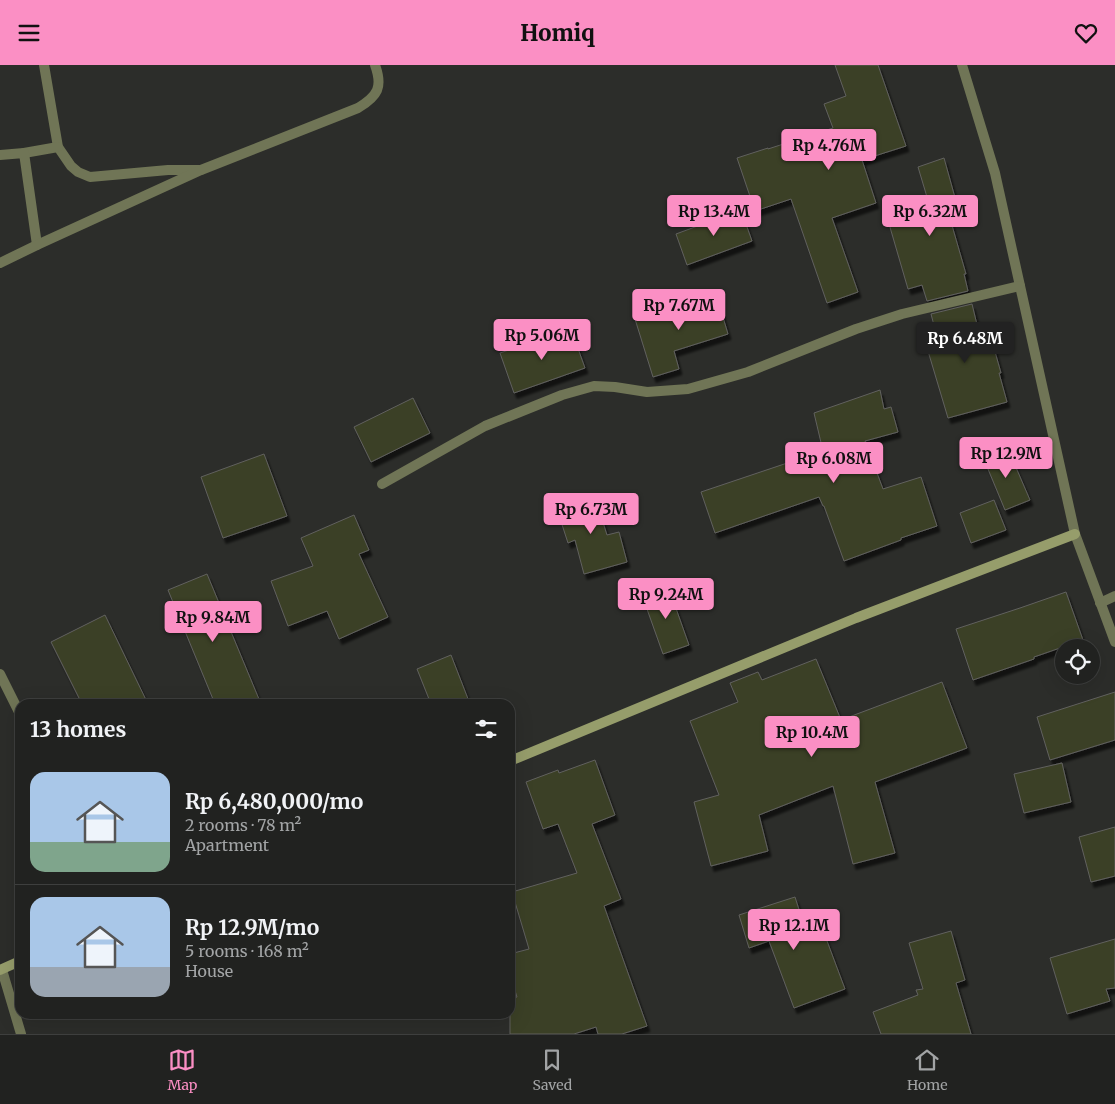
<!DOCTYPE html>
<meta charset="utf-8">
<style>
body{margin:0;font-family:Merriweather,serif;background:#292a29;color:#f1f3f6;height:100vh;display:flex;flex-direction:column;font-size:19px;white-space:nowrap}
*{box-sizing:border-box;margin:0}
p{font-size:16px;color:#a2a4a5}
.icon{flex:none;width:28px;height:28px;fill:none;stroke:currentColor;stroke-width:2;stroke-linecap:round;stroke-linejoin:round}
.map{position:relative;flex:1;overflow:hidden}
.side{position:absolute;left:15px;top:634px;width:500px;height:320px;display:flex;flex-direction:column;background:#212220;border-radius:15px;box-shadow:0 5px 20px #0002,0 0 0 1px #3e3f3e}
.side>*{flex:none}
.controls{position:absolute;left:1055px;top:574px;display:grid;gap:10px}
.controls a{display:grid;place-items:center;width:45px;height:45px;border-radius:50%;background:#212220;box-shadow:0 5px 20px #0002,0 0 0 1px #3e3f3e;font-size:25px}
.price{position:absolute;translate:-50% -42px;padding:0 11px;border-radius:5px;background:#fb8fc4;color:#111;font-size:16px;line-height:32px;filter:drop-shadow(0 1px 2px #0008)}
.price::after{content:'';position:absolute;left:50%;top:30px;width:15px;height:11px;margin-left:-8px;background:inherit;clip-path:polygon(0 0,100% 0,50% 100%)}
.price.on{background:#222;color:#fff}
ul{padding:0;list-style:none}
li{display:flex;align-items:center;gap:15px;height:125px;padding:0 15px}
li+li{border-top:1px solid #3e3f3e}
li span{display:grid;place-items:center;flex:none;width:140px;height:100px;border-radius:15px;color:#555}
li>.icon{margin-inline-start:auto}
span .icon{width:60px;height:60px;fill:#fffc;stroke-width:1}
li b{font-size:21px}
h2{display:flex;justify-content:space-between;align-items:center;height:60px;padding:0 15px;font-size:21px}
header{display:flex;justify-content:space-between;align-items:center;height:65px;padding:0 15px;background:#fb8fc4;color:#111;font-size:22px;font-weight:800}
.tabs{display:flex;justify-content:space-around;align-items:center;height:70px;border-top:1px solid #3e3f3e;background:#212220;font-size:14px;color:#a2a4a5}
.tabs a{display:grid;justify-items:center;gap:2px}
.tabs .on{color:#fb8fc4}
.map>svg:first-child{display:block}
.building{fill:#3b3f25;stroke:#61615f;filter:url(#shadow)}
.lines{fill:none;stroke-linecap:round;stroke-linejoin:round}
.lane{stroke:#707556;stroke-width:10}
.street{stroke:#707556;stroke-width:10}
.secondary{stroke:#969d6b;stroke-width:10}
</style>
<header><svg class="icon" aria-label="menu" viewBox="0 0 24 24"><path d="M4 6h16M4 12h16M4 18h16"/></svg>Homiq<svg class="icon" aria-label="heart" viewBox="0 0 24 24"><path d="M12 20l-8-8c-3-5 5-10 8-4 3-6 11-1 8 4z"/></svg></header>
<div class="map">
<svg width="1115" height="969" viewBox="0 0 1115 969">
<defs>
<filter id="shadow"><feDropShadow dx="3" dy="5.5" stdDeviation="1" flood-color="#0009"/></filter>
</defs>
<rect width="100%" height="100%" fill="#2c2d2a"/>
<g class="building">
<polygon points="835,0 878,0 906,81 862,95 876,138 832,153 858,227 827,238 791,134 755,146 737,93 768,83 768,84 833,63 824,39 846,31"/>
<polygon points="944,93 959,147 949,150 966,209 964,209 968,226 927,236 922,220 908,224 885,145 927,132 918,102"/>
<polygon points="741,145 752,176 687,200 676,169"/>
<polygon points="716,229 728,269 674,286 679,304 653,312 635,254"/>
<polygon points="972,239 980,272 990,269 1001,308 999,308 1007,337 948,353 928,286 940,283 931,249"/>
<polygon points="571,264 585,303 514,328 500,288"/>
<polygon points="880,325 884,344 891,342 898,367 865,376 883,424 921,412 937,461 901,473 901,475 844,496 824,441 823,441 819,432 715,468 701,427 823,386 814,348"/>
<polygon points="413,333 430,368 371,397 354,362"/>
<polygon points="1008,384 1030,435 1005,445 983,392"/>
<polygon points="264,389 287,451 223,473 201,412"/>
<polygon points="594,429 607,470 619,467 627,497 584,509 575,475 568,478 556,441"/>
<polygon points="994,435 1006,465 971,478 960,448"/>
<polygon points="354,450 369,485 359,489 388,552 339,574 327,546 288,561 271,516 313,501 301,473"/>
<polygon points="207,509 261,639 215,639 168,525"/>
<polygon points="668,521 689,580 663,589 642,530"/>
<polygon points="1066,527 1083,575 1034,592 1034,594 973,615 956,564 1020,543"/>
<polygon points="105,550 148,639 82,639 51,577"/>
<polygon points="451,590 470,639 431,639 417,604"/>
<polygon points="816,594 841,655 942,617 967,683 875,717 895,788 853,799 833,721 759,750 768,786 711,801 694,737 719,730 690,656 738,637 730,618 758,607 762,615"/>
<polygon points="1115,627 1115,675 1050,695 1037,652"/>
<polygon points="595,695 615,750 592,759 621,834 604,841 647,961 622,969 598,969 596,962 574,969 510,969 510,934 517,932 510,909 510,889 529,884 512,827 577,808 558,759 543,764 526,717 558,705 559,708"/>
<polygon points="1062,698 1071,737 1024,748 1014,709"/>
<polygon points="1115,762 1115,811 1091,817 1079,772"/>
<polygon points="795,832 808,873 824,868 845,924 794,943 769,876 749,883 739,850"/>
<polygon points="951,866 965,915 956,918 971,969 881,969 873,947 918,930 916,925 923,924 909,878"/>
<polygon points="1115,874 1115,923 1106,924 1110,936 1067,949 1050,893"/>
</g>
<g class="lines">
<g class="lane">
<polyline points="44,0 58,82 71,101 78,107 90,112 168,105 201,105"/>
<polyline points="24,88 58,82"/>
<polyline points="0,90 24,88 37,180"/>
</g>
<g class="street">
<polyline points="962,0 995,108 1075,469 1115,577"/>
<path d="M0,198L37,180L201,105L358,43C378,31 383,22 375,0"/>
<polyline points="382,419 485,361 562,330 594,321 615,322 647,327 688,324 748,307 856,264 902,249 1020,221"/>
<polyline points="1100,538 1115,531"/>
<polyline points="0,609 20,649"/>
<polyline points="2,905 21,969"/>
</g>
<g class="secondary">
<polyline points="510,696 856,553 1075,469"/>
<polyline points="0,905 20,896"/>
</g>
</g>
</svg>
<div class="controls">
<a><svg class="icon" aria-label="locate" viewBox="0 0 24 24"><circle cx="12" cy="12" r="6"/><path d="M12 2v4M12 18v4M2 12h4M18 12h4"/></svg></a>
</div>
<b class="price" style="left:829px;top:106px">Rp 4.76M</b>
<b class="price" style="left:714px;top:172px">Rp 13.4M</b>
<b class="price" style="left:930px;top:172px">Rp 6.32M</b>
<b class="price" style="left:679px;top:266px">Rp 7.67M</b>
<b class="price" style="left:542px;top:296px">Rp 5.06M</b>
<b class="price on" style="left:965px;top:299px">Rp 6.48M</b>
<b class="price" style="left:1006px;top:414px">Rp 12.9M</b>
<b class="price" style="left:834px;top:419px">Rp 6.08M</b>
<b class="price" style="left:591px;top:470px">Rp 6.73M</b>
<b class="price" style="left:666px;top:555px">Rp 9.24M</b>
<b class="price" style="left:213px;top:578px">Rp 9.84M</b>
<b class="price" style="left:812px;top:693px">Rp 10.4M</b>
<b class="price" style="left:794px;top:886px">Rp 12.1M</b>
<section class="side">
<h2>13 homes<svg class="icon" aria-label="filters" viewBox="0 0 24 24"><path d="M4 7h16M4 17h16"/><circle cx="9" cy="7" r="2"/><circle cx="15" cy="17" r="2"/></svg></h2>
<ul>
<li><span style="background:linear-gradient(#a9c7e8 70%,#7fa58c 0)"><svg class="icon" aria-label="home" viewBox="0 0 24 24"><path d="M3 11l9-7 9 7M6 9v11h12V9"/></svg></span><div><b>Rp 6,480,000/mo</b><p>2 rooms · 78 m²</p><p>Apartment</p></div></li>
<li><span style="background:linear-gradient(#a9c7e8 70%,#9aa5b1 0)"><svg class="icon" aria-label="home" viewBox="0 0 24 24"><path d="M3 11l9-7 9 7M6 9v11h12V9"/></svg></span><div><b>Rp 12.9M/mo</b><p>5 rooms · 168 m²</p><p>House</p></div></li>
</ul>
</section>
</div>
<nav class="tabs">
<a class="on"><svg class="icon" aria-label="map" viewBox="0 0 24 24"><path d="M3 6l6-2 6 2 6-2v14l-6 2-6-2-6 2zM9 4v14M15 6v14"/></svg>Map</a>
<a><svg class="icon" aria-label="saved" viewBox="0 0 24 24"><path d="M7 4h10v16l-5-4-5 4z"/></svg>Saved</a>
<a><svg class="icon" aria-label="home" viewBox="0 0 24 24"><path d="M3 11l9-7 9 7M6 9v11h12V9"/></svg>Home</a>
</nav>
